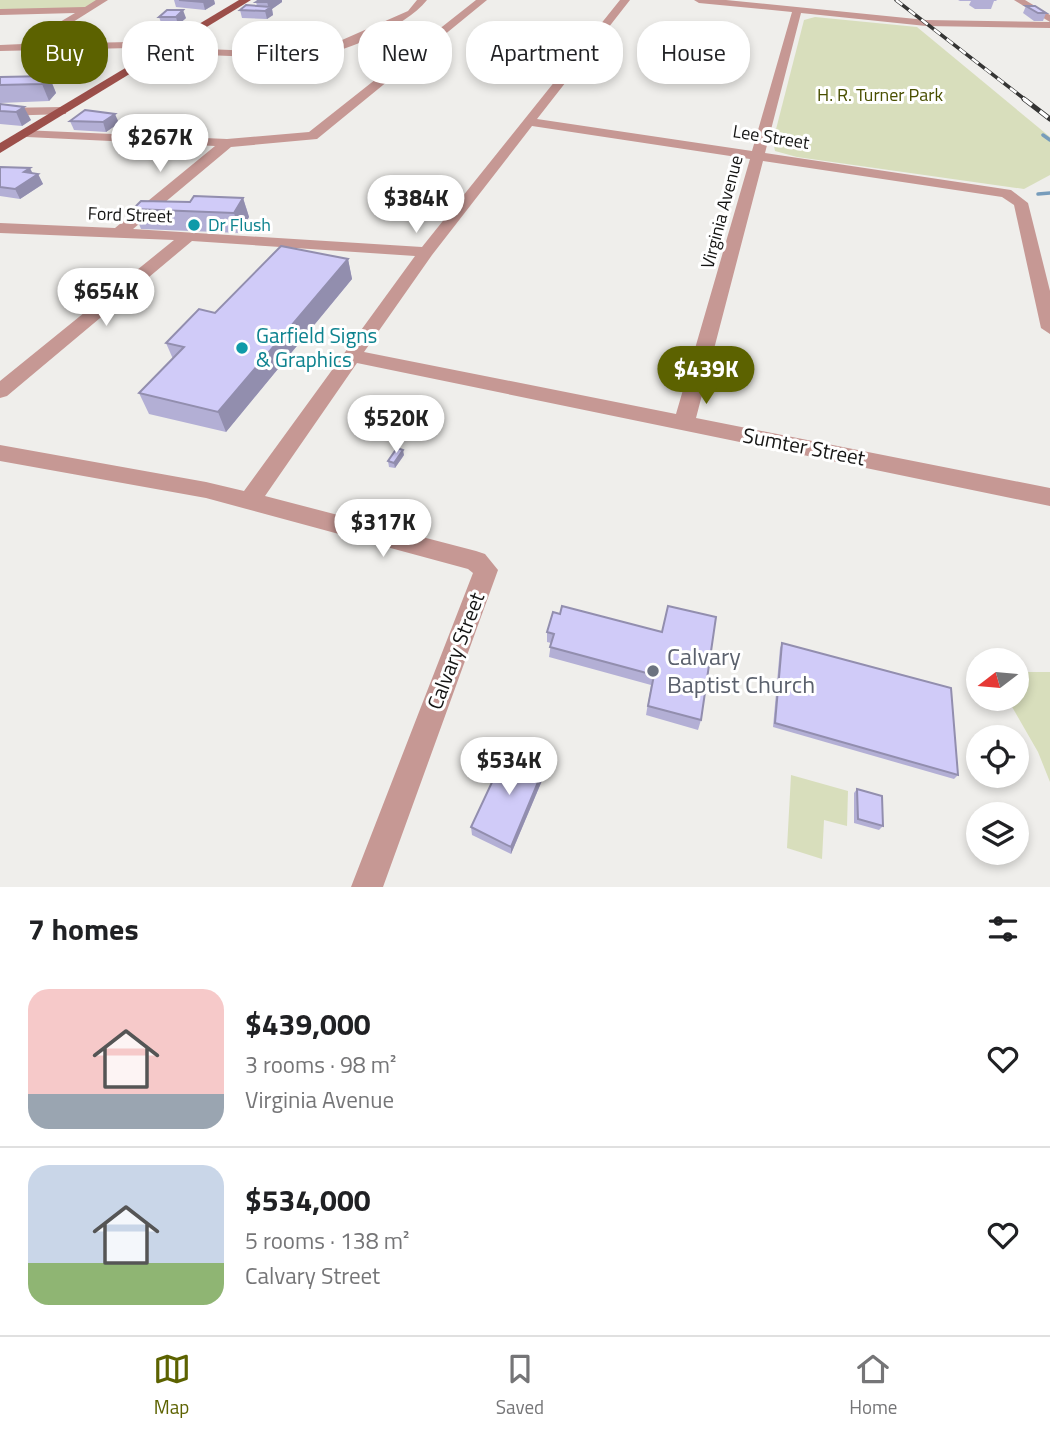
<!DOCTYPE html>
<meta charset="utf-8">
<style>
body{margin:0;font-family:"Titillium Web",sans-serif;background:#f6f6f6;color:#202124;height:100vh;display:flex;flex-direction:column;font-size:26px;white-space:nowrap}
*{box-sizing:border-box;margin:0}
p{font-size:23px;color:#757577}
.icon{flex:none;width:38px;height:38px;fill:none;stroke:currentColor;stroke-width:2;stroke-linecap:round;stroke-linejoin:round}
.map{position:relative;height:887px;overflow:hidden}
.details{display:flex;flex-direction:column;background:#fff;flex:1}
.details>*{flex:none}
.guide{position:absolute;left:21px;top:21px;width:1008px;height:63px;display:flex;gap:14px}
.needle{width:46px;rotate:254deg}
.buttons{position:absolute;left:966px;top:648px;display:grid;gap:14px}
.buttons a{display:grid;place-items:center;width:63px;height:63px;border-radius:50%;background:#fff;box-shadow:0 4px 10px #0003;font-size:35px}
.price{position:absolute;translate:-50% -60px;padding:0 16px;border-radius:24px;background:#fff;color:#222;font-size:23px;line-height:46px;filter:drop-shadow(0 2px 4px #0008)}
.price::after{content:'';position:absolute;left:50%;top:42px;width:21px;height:16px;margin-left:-10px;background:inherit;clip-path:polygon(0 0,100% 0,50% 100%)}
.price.on{background:#5c6200;color:#fff}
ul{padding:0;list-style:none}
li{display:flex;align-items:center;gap:21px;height:175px;padding:0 28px}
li+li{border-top:2px solid #e0e0e0}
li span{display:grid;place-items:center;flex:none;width:196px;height:140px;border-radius:21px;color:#555}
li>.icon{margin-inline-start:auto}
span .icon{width:84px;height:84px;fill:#fffc;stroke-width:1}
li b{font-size:30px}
h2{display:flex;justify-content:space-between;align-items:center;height:84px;padding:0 28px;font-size:30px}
.tag{padding:0 24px;border-radius:28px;background:#fff;box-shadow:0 4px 10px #0003;font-size:24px;line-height:63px}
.tag.on{background:#5c6200;color:#fff}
.tabs{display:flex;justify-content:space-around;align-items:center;height:98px;border-top:2px solid #e0e0e0;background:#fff;font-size:19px;color:#757577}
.tabs a{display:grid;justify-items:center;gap:4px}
.tabs .on{color:#5c6200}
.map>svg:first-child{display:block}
.green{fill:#d8debc}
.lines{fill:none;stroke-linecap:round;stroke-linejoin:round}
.stream{stroke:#769cbb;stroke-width:3.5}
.minor{fill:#c69894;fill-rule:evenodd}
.major{fill:#9c4f4a;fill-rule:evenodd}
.rail-far1-casing{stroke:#353534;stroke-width:3.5}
.rail-casing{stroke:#353534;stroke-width:5}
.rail-far1{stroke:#fff;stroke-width:2.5;stroke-dasharray:8;stroke-linecap:butt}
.rail{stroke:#fff;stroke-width:3.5;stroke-dasharray:10;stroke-linecap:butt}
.wall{fill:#b3afd5}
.shaded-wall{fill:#928eae}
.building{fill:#d0cbf8;stroke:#928eae;stroke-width:2}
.culture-dot{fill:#0f9aa8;stroke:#fff;stroke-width:2.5}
.worship-dot{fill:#6b7280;stroke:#fff;stroke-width:2.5}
.labels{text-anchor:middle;stroke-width:6;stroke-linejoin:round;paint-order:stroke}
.far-park-label{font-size:18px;fill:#494f00;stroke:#fff}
.far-street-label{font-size:18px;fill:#151514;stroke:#fff}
.far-culture-label{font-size:18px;fill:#0d838f;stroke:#fff;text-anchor:start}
.culture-label{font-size:21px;fill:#0d838f;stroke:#fff;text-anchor:start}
.street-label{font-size:21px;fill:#151514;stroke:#fff}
.near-worship-label{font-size:24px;fill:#5b616d;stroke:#fff;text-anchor:start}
</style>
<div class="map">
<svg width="1050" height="887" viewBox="0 0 1050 887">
<rect width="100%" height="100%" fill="#efeeeb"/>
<g class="green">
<polygon points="0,0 99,0 84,9 0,11"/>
<polygon points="815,17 917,27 1050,137 1050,175 1024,189 797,157 775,151 773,141 804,20"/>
<polygon points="1017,672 1050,672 1050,782 1038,752 1007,698 1017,698"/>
<polygon points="791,775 848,791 847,826 824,820 822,859 787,848"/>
</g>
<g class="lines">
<g class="stream">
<polyline points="1043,135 1050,140"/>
<polyline points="1038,194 1050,193"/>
</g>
<g class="minor">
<polygon points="96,0 108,0 38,44 175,41 180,44 175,47 0,51 0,45 23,44 75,13 0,15 0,9 85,7"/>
<path d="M417,0H427C405,28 338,55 302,59L180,54L175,51L180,48L302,53L317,51L408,11Z"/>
<path d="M476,0H487L317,139L231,147L133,229L422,247L620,0H630L537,119L752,151L792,12L699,3L694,0H726L926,20L1050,22V28L926,26L801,13L765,153L1011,190L1028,203L1050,291V334L1041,328L1014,205L1002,197L763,161L696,418L1050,488V506L357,363L265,496L476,551L485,554L498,570L383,887H351L473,573L468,569L206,498L0,461V445L206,482L244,491L415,256L192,241L7,396L0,398V381L174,240L0,233V223L115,228L215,146L27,137L21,133L22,130L227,139L309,132ZM532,126L750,159L676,414L364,352L432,255Z"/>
<polygon points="1014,0 1025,0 1050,15 1050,22"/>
<polygon points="62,107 66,108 66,114 0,116 0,108"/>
</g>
<polygon class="major" points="239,0 251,0 0,153 0,143"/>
<defs>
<polyline id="rail-far1" points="896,0 1027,101"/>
<polyline id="rail" points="1024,99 1050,119"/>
</defs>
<use href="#rail-far1" class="rail-far1-casing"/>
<use href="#rail" class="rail-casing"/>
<use href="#rail-far1" class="rail-far1"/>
<use href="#rail" class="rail"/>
</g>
<g class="wall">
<polygon points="174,0 214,0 215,4 205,10 176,7"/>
<polygon points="259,0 282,0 282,2 272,9 273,15 267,19 242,18 240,10 257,6 256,2"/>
<polygon points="958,0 997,0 996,1 994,1 991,9 975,9 969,5 971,1 960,1"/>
<polygon points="1026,6 1046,13 1043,21 1034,21 1023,13"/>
<polygon points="159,17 186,18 178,25 162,25"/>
<polygon points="205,49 209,62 172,83 149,81 144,68"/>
<polygon points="49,76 56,93 49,101 0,103 0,77"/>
<polygon points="0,104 31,120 22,126 0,124"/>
<polygon points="70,121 119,123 106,132 74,130"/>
<polygon points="0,167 38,174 43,184 20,199 0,196"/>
<polygon points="243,198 249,217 240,233 141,229 133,209 190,202"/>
<polygon points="348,259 352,279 226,432 149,414 139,393 173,359 166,343 215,313"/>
<polygon points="404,455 395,468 389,467 388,461"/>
<polygon points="668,606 701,720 698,730 646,715 651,685 549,657 551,643 547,642 547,632 662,632"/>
<polygon points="782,643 958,775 954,779 773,727 780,648"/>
<polygon points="546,763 546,771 511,854 472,835 471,827 505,765"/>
<polygon points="857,789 883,826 879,830 854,823 854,793"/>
</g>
<g class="shaded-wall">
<polygon points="207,0 214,0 215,4 205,10 203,2"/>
<polygon points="272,0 282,0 282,2 272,9 273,15 267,19 265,11 269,9 267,2"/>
<polygon points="183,10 186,18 178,25 176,17"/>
<polygon points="205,49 209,62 172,83 168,70"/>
<polygon points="49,76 56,93 49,101 42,84"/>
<polygon points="24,107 31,120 22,126 16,112"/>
<polygon points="115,114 119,123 106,132 103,122"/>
<polygon points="30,168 34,176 38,174 43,184 20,199 15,189 24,172"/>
<polygon points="243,198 249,217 240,233 234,213"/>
<polygon points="348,259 352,279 226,432 218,412"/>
<polygon points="403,450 404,455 395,468 394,463"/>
<polygon points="546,763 546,771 511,854 511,847"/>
</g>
<g class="building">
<polygon points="179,0 207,0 203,2"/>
<polygon points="259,0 272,0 267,2 256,2"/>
<polygon points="246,5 271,7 265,11 240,10"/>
<polygon points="1026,6 1035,6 1046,13 1038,13"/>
<polygon points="167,10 183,10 176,17 159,17"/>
<polygon points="177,47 205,49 168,70 144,68"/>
<polygon points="49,76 42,84 0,85 0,77"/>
<polygon points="0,104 24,107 16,112 0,111"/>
<polygon points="85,110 115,114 103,122 70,121"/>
<polygon points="0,167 30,168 24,172 38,174 15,189 0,187"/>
<polygon points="194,196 243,198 234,213 133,209 141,201 190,202"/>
<polygon points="281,246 348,259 218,412 139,393 184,347 166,343 199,309 215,313"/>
<polygon points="397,448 403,450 394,463 388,461"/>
<polygon points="562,606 662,632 668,606 716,617 701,720 648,706 654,675 550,647 554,634 547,632 553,612 560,614"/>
<polygon points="782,643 951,688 958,775 775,723"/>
<polygon points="513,748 546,763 511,847 471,827 501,763 505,765"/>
<polygon points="857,789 882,796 883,826 858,819"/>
</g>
<g class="culture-dot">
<circle cx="194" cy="225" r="7"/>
<circle cx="242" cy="348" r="7"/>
</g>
<circle class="worship-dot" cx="653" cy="671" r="7"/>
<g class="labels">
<g class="far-park-label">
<text x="880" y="101">H. R. Turner Park</text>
</g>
<g class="far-street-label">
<text transform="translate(771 137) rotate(9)" y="6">Lee Street</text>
<text transform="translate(722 212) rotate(-75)" y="6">Virginia Avenue</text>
<text transform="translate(130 215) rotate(2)" y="6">Ford Street</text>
</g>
<g class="far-culture-label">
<text x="208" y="231">Dr Flush</text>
</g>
<g class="culture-label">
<text x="256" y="343">Garfield Signs<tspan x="256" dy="24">&amp; Graphics</tspan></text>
</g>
<g class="street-label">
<text transform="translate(804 447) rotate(11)" y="7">Sumter Street</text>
<text transform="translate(456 651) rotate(-69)" y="7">Calvary Street</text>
</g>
<g class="near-worship-label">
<text x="667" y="665">Calvary<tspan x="667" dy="28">Baptist Church</tspan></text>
</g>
</g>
</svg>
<div class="buttons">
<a><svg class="needle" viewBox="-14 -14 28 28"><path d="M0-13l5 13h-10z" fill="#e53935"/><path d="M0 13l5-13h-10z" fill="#757577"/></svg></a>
<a><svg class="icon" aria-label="locate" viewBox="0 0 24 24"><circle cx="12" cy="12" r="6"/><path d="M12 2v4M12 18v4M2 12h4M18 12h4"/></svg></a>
<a><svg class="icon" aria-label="layers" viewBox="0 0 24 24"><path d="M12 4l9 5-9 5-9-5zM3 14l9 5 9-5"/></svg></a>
</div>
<b class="price" style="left:160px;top:174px">$267K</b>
<b class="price" style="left:416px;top:235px">$384K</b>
<b class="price" style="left:106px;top:328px">$654K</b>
<b class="price on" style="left:706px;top:406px">$439K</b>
<b class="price" style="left:396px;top:455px">$520K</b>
<b class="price" style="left:383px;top:559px">$317K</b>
<b class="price" style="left:509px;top:797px">$534K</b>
<div class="guide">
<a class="tag on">Buy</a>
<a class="tag">Rent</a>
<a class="tag">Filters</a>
<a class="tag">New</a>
<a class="tag">Apartment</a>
<a class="tag">House</a>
</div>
</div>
<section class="details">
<h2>7 homes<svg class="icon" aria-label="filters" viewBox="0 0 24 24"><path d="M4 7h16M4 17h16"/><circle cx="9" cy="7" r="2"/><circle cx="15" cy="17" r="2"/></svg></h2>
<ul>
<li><span style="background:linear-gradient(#f6c9c9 75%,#9aa5b1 0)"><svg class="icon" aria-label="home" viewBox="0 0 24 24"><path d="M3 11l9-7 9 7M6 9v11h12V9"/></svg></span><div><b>$439,000</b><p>3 rooms · 98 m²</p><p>Virginia Avenue</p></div><svg class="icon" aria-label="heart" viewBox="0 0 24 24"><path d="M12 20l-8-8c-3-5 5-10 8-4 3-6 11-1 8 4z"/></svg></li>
<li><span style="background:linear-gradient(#c9d6e8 70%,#8fb573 0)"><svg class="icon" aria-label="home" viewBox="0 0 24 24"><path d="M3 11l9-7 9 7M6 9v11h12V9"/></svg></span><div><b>$534,000</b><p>5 rooms · 138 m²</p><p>Calvary Street</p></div><svg class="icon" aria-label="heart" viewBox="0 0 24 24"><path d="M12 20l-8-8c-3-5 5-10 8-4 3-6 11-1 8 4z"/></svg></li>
</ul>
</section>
<nav class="tabs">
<a class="on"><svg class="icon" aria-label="map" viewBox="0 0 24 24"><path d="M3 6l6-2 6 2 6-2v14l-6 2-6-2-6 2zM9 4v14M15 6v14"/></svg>Map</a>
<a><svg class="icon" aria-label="saved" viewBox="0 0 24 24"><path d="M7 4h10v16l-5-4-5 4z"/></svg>Saved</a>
<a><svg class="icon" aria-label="home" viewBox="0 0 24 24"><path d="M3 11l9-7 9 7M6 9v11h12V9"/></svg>Home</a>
</nav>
